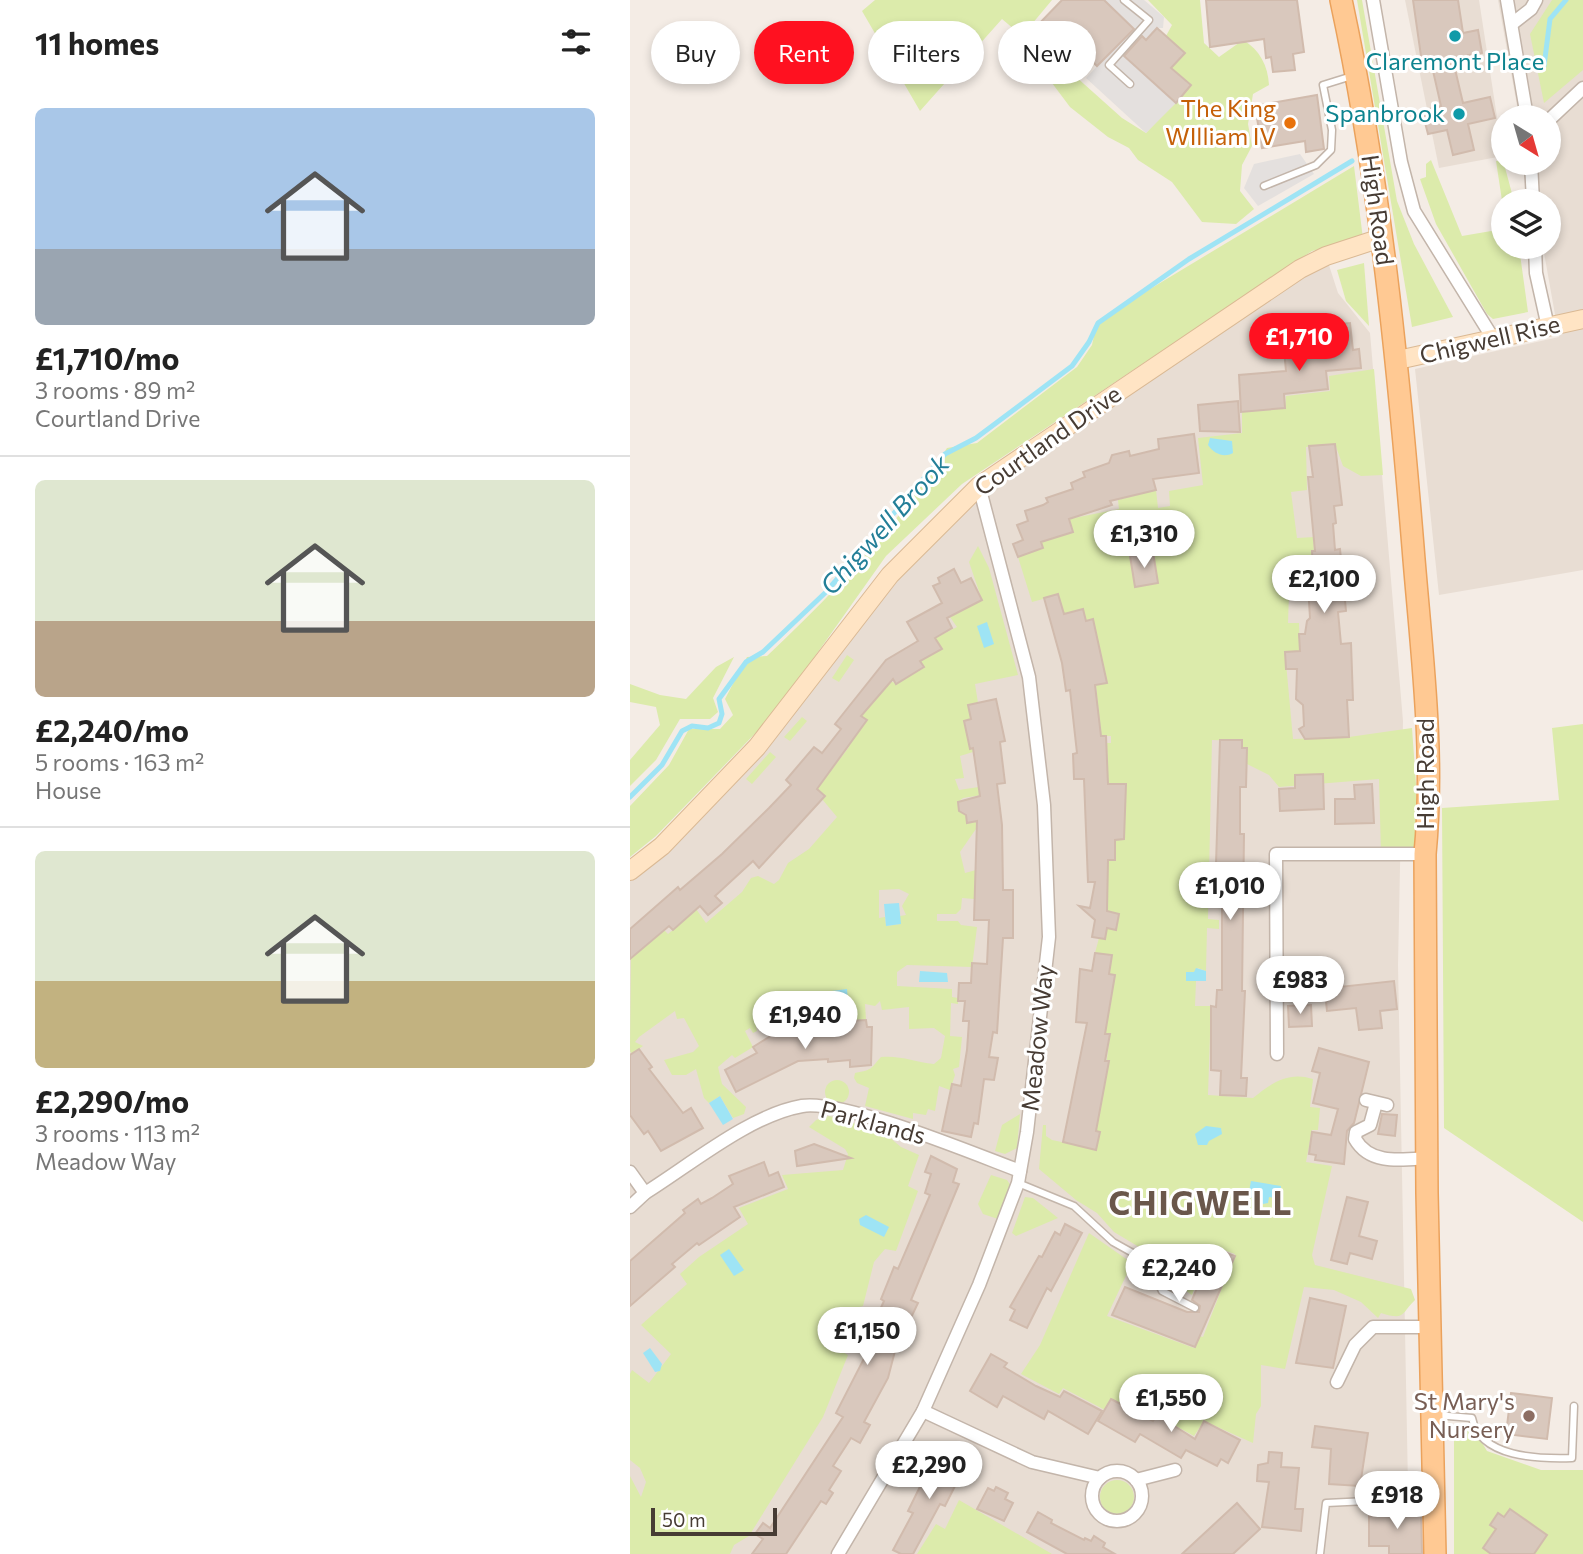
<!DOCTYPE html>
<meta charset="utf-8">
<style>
body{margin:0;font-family:Commissioner,sans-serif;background:#f6f6f6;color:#222;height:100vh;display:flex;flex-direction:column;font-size:26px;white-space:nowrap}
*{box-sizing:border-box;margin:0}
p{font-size:23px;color:#767676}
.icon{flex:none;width:38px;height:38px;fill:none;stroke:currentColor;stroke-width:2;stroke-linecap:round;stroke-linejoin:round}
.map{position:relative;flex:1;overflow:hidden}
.sheet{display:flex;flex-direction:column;background:#fff;width:630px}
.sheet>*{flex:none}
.top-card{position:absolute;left:21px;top:21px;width:665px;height:63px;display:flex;gap:14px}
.needle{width:46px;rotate:143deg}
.controls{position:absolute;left:861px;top:105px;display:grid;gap:14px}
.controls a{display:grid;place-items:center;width:70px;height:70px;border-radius:50%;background:#fff;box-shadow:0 4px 10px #0003;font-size:35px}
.scale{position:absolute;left:21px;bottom:18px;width:126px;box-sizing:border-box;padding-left:7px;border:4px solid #473c34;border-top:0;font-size:19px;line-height:24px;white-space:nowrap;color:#473c34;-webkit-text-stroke:5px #fff;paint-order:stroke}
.price{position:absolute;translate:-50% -60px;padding:0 16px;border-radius:24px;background:#fff;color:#222;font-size:23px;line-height:46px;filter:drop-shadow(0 2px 4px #0008)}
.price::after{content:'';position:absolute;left:50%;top:42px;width:21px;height:16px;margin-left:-10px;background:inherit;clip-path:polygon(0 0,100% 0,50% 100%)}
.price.active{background:#ff1120;color:#fff}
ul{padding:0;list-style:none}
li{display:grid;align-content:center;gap:14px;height:371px;padding:0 35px}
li+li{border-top:2px solid #e0e0e0}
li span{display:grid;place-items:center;height:217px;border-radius:10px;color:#555}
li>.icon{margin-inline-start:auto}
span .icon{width:126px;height:126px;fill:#fffc;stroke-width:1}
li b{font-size:30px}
h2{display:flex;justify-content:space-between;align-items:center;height:84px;padding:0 35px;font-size:30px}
.tag{padding:0 24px;border-radius:32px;background:#fff;box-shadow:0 4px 10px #0003;font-size:24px;line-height:63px}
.tag.active{background:#ff1120;color:#fff}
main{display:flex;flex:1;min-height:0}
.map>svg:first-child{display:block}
.residential{fill:#e8ddd3}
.green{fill:#dcebab;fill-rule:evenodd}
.parking{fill:#e4e0de}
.water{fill:#9ee4f5}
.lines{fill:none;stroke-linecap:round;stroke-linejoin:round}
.stream{stroke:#9ee4f5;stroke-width:5}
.building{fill:#d9c8bd;stroke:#d1bbad;stroke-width:2}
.lane-casing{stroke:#c3b5aa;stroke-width:9}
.street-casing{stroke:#c3b5aa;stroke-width:15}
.secondary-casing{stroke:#dab994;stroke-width:20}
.primary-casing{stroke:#eba25c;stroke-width:24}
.lane{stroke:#fff;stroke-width:6}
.street{stroke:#fff;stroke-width:12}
.secondary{stroke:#ffe4c4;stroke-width:18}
.primary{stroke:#ffc993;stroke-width:21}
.culture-dot{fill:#0f9aa8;stroke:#fff;stroke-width:2.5}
.food-dot{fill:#e8710a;stroke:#fff;stroke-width:2.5}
.education-dot{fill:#8d6e63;stroke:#fff;stroke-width:2.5}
.labels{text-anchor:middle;stroke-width:6;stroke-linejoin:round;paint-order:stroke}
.culture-label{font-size:24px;fill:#0d838f;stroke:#fff}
.food-label{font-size:24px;fill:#c56008;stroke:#fff;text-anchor:end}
.street-label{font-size:24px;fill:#473c34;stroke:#fff}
.education-label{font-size:24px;fill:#785e54;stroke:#fff;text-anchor:end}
.water-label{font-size:26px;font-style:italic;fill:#237f98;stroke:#fff}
.district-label{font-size:32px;font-weight:bold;letter-spacing:2px;fill:#6a574b;stroke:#fff}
</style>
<main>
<section class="sheet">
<h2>11 homes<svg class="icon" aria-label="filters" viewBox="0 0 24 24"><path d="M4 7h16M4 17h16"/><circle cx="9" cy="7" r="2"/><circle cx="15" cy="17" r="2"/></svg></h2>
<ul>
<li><span style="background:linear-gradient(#a9c7e8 65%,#9aa5b1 0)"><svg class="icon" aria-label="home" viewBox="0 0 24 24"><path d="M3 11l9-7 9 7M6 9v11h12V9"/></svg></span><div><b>£1,710/mo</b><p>3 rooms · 89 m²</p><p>Courtland Drive</p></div></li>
<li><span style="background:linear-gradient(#dfe7d0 65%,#b9a48a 0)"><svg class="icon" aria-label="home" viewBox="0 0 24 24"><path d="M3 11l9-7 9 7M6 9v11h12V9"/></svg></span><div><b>£2,240/mo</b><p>5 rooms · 163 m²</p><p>House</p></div></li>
<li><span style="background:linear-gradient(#dfe7d0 60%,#c2b280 0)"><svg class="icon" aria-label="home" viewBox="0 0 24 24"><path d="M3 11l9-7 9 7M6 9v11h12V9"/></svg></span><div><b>£2,290/mo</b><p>3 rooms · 113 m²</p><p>Meadow Way</p></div></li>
</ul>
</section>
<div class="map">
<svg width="953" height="1554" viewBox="0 0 953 1554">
<rect width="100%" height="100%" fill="#f4ece5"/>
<g class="residential">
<polygon points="775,0 849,0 873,156 809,168"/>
<polygon points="868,0 953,0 953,570 809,595 785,369 929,337 913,247 919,247 919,201 905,201 898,163 919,163 919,117 889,117"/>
<polygon points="696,256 708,293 740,333 773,721 768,965 778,1486 784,1554 0,1554 0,867 118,752 332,497"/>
</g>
<g class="green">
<polygon points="245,0 422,0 392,36 372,19 290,111 232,11"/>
<path d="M518,0H570L574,43L589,57L613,40C630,50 638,66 639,85L623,94L618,124L622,146L612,165L610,191L624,209L606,224L572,222L542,182L508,160L499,148L478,137L440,107L422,83L420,70L435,67L492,118L516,133L561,85L541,68L555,53L536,36L542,25Z"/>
<polygon points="727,0 732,0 767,201 784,244 823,317 782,327"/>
<polygon points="922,0 953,0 953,70 914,103 900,34"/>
<polygon points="801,160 832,236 873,229 873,247 889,247 898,312 863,319 857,314 806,224 790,179 796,177 796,164"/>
<polygon points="873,160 884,201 873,201 873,207 866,161"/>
<path d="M724,166L733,239L682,251L332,484L256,556L144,714L26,836L0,857V806L39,765L59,729H90L103,715L95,699L117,657L137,656C204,593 267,526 317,448L347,443L447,367L462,345L467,321Z"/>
<polygon points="734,263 739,326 716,301 707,270"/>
<path d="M744,369L753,475L731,476L713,466L705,444L676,447L677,490L661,492L667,538L684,537L683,574L689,585L679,592L659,594L658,623H669L670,651L655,652L663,739L719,737L782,728L791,854H751L749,779L649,787L639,775L617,764V748H612V741L582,740L578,919L589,920V929L577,928L576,971L568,968L557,981H566L565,1006H581L578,1095L623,1098C642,1083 658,1071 683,1079L680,1107L690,1108L688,1130H682L676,1162L702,1166L682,1255L685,1265L781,1289L785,1300C771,1313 776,1321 751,1313L748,1318L731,1302L704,1290L674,1287L655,1369L631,1365V1406L626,1414L623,1443L574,1421L564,1436L535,1420L539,1412L532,1408L522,1423L481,1399L475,1410L433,1388L429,1394L391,1374L410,1345L459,1233L502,1263L477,1316L564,1348L570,1336L573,1337L605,1254L581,1246L562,1295L538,1279L514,1250L484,1232L467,1213L446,1200L409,1169L413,1125H416V1136L422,1140L466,1149L470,1132L455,1129L472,1098L480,1035L475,1033L485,975L479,974L481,955L465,953L469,938L475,939L477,928L487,929L489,914L477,911L478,860L485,859V840L494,839L490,803L496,802V784H478L477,743H481V736H471L466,685L477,683L463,619L456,621L453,609L434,614L428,595L402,602L388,557L413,548L411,542L443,532L439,519L489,509L488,500L526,490L528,508L540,506L539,491L573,485L568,438L612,433V412L655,408L656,396L700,391L699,376Z"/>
<path d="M348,546L359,568L388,675L345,684L348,703L338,705L341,719L334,721L343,752L330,756L334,778L325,779L329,790L355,786L358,794L333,798L328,802L329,811L336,815L337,822L347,821L348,826L330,852L335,873L346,870L359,881H345L344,899L332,898L331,909L326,914H307V921H328L331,925L347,927L342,967L277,965L267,972V986L322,989V997L328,998V1004L321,1003L320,1036L332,1037L329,1067L323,1069L325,1075L320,1090L309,1086L305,1111L298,1109L296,1115L283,1113V1119L235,1106L239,1088L227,1083L224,1078L225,1073C244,1069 239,1070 251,1057C270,1055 285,1062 304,1064L311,1058L315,1036L304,1028L279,1029V1007L252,1010L250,1001L245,1006L235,1004L236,1020L200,1022L195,1028H184L183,1032L164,1034L159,1014L126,1027L127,1031L123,1033L120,1028L115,1031L123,1047L105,1058L102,1055L88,1067L92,1084L116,1107L114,1114L103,1118L90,1096L79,1103L74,1098L66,1069L56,1075H42L34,1060L63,1052L69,1046L54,1018L47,1019L45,1011L9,1037L5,1042L13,1046L2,1054L0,1051L1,956L34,930L38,934L62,914L59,899L76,923L112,892L121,878L128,876L144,884L149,880L158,863L179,849L207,817L192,799L195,796L187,789L219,747L211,740L236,720L232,716L261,681L266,684L294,668L291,661L311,649L305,638L327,627L320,617L352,600L339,562ZM269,889L279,894L272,906L276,915L270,916V924L256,926L255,917L249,918V890Z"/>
<polygon points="217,655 224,660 209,682 202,678"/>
<polygon points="104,657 83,698 88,712 80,719 50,719 26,760 0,786 0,760 30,725 26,707 0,702 0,684 30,695 56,699 86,667"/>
<polygon points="172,717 177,721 160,741 154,737"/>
<polygon points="953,724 953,1222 814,1128 812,808 929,800 922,728"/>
<polygon points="140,752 146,757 122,784 116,779"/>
<circle cx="207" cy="1092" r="12"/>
<polygon points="390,1114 387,1148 375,1154 365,1151 372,1125"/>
<polygon points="199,1116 253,1132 271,1147 289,1155 278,1186 288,1191 266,1251 255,1249 244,1262 233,1306 218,1310 202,1346 218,1355 193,1417 119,1536 104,1545 100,1554 0,1554 0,1476 11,1497 16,1482 10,1468 0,1460 0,1374 2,1370 19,1383 41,1354 11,1325 57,1284 50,1274 69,1257 118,1224 109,1208 158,1189 152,1175 213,1170 218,1154 215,1149 179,1127 186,1120"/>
<polygon points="361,1175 377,1180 381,1186 368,1219 353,1214 348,1204"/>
<polygon points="395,1197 403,1198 428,1218 386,1236 382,1233"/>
<polygon points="842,1426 857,1451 911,1470 953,1470 953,1554 824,1554 824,1428"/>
<circle cx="487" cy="1497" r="17"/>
<polygon points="329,1500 422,1554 287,1554 306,1524 315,1529"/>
</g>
<g class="parking">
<polygon points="474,0 514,0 534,17 533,28 527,28 498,59 546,103 516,133 456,78 503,28"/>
<polygon points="670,154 684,174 628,206 614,188 624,164"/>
</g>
<g class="water">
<path d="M580,438L602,441L603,453C594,458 584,454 578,445Z"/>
<polygon points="357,622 364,644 354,648 347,626"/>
<polygon points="269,903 271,924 256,926 254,904"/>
<polygon points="566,968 576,971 576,981 556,981 556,972 564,972"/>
<polygon points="290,971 317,973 318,982 289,982"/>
<polygon points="217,989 218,1002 197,1007 194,992"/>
<polygon points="90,1096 103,1119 93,1125 79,1103"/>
<polygon points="576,1126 591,1128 592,1134 579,1141 577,1145 568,1145 565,1134"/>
<polygon points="621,1181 651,1186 650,1199 639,1197 638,1203 633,1204 630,1199 618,1197"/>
<polygon points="236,1215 259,1227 254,1237 230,1225 229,1219"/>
<polygon points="99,1249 114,1270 104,1276 90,1255"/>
<polygon points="223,1323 231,1329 223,1345 216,1348 211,1341 219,1325"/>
<polygon points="20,1348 32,1364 30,1371 25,1372 13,1353"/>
</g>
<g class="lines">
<g class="stream">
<polyline points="914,66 920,19 936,0"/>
<polyline points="0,797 32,765 52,731 62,726 78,728 89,723 92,714 89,699 116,662 133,652 196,592 315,454 346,438 442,366 459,342 468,323 559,259 722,161"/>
</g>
</g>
<g class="building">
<polygon points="432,0 474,0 504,29 467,66 431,33 421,43 405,28"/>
<polygon points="576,0 667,0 674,52 663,54 665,70 643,72 641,57 636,58 634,39 580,47"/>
<polygon points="783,0 828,0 833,33 848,30 852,53 838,55 840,66 825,69 833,103 860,97 865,118 838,124 844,150 823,155 817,130 798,134 792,111 811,106 801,62 792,63"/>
<polygon points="527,28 555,53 541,68 561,85 546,103 494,56 512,36 516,40"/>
<polygon points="687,95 694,149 676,152 675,141 632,148 625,106"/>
<polygon points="720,323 723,350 729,349 731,368 696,371 698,389 654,394 655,408 611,412 609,375 656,371 654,350 668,348 669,356 703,353 700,325"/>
<polygon points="608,401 610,432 570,431 568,405"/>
<polygon points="564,434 569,473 523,479 526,490 480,501 482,505 439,519 443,532 411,542 413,548 388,557 383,544 393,540 387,525 398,521 395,511 413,505 418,502 416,498 443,489 441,483 455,477 453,472 479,463 482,455 499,451 500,456 529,449 528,439"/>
<polygon points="705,444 712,505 704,506 706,523 703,524 705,550 710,549 716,611 708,612 711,644 721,643 723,700 717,700 719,737 675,739 669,729 674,726 673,705 666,699 667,669 656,669 655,652 670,651 669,634 675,634 677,621 680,618 678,585 684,585 682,551 685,551 678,477 683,477 679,446"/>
<polygon points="523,552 528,583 505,587 500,556"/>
<polygon points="324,569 331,583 341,578 352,600 317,618 322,628 305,638 312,649 290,661 294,667 266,684 263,679 231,716 237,720 187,789 195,796 129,868 123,861 85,896 92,903 78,915 70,906 43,930 39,926 0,959 0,929 48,887 50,890 92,854 139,808 161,785 156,780 184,747 192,753 211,729 205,724 256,660 288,641 277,622 312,603 303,586 310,583 308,578"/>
<polygon points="428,594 434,614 453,609 456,621 463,619 477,683 465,685 471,736 476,736 478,784 496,784 494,839 485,840 485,860 478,860 477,911 489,914 486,930 477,928 475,939 462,937 465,920 449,906 460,908 465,882 458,882 454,779 444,779 443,754 447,753 440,690 436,691 432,663 414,598"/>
<polygon points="366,699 375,741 370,742 375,783 367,784 372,825 373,890 383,890 383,938 373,938 367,1033 363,1032 359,1057 368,1058 364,1080 354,1079 348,1124 344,1123 341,1137 312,1131 322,1084 331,1086 337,1050 339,1021 333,1021 335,1001 328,1001 329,983 341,983 342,963 357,964 359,920 344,920 347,821 337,823 336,815 329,811 328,802 350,796 343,748 340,749 334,721 341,719 338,705"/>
<polygon points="590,740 612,740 612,748 617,748 616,787 610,787 610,834 614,834 612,991 615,991 611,1078 617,1078 616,1096 590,1095 591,1071 581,1070 581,1006 586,1007 587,990 592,990 592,896 585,895"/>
<polygon points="693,774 694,809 650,811 649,789 665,788 665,775"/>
<polygon points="742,784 744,823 705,824 705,799 725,799 724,785"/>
<polygon points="465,953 482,955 479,974 485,975 475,1034 480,1034 475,1061 479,1061 466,1131 470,1132 466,1150 433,1142 457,1023 446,1022 450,969 462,971"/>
<polygon points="709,971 710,987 764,981 767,1009 750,1011 752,1028 729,1030 726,1008 697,1011 693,973"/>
<polygon points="681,1005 682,1026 659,1027 658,1006"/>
<polygon points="236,1020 237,1027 242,1027 241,1065 220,1067 220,1060 198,1062 198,1059 168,1061 106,1092 95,1070 127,1053 123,1047 152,1029 160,1026 164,1033 183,1032 184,1028 195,1028 200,1022"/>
<polygon points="689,1048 739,1062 724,1123 717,1131 714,1164 685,1160 686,1155 679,1154 682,1132 701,1135 708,1109 683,1103 690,1073 682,1071"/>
<polygon points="9,1049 22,1067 19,1069 53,1113 61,1108 73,1128 31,1151 18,1131 14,1134 0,1115 0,1055"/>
<polygon points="752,1114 767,1115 765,1136 748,1134"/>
<polygon points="184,1144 221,1158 167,1166 165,1151"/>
<polygon points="301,1156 327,1169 323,1182 329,1184 281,1300 288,1303 265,1351 258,1378 234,1422 240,1425 230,1443 221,1438 203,1466 211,1471 199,1490 203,1493 196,1504 191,1501 156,1554 122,1554 133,1539 125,1534 133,1523 140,1528 213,1417 206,1413 242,1343 236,1340 254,1301 251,1299 264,1267 268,1269 300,1195 295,1193 301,1174 295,1172"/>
<polygon points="134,1162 139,1176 148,1172 154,1187 104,1207 110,1217 69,1245 67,1243 42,1264 45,1267 0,1306 0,1261 55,1213 53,1210 68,1199 71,1204 82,1198 103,1184 99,1176"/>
<polygon points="717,1197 738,1202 729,1236 747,1241 742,1259 720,1253 717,1264 701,1260"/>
<polygon points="435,1224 452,1233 421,1291 417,1288 397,1328 380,1320 385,1310 380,1307 409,1256 412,1257 425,1232 430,1235"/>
<polygon points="583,1248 605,1256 565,1347 482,1315 495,1287 557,1312 569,1312 570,1306 562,1300 572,1276 565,1273 572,1257 579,1259"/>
<polygon points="680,1298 716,1306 703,1368 666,1363"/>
<polygon points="361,1354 377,1363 374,1367 406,1386 430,1397 434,1391 472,1411 458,1434 418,1411 414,1419 373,1396 367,1407 340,1391"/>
<polygon points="881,1393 922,1398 917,1439 876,1434"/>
<polygon points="481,1399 523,1421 527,1415 565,1439 574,1421 610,1440 598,1463 591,1459 587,1466 556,1450 551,1458 510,1434 505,1442 468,1421"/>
<polygon points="685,1426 738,1433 730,1486 699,1484 701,1449 682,1447"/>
<polygon points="307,1452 335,1466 315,1506 310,1504 283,1554 271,1554 263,1550 283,1513 278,1511"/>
<polygon points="639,1452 652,1453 651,1467 669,1468 665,1509 673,1509 671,1531 632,1527 639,1482 627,1481 628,1465 638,1463"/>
<polygon points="366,1487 378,1493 375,1499 383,1503 374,1521 347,1509 358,1488 364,1491"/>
<polygon points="607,1503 630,1529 603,1554 552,1554"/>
<polygon points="880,1509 917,1535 904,1554 861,1554 853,1548 866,1529 860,1525 868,1513 874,1517"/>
<polygon points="750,1510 791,1510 792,1554 759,1554 759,1546 739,1546 739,1516 750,1516"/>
<polygon points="408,1512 422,1520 421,1523 454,1540 455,1538 461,1541 464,1536 475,1543 473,1547 485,1554 437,1554 397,1532"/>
</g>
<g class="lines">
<defs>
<g id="lane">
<polyline points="494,0 519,20 479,65 500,84"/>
<polyline points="634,186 686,165 701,150 702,130 693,85 722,76"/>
<polyline points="388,1183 444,1206 483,1242 510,1257 524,1274 532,1291 565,1308"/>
<path d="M806,1415L842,1418C850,1458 909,1459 942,1458L944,1406"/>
<polyline points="690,1554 696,1503 800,1498"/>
</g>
<g id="street">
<polyline points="743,0 771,162 784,211 864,340"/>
<polyline points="877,0 897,117"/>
<polyline points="883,23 901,9 906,0"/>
<polyline points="919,120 953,88"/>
<polyline points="901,163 903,201"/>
<polyline points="905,247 906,273 918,327"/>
<polyline points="647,1054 646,854 795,854"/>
<polyline points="736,1100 757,1105"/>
<path d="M746,1103L740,1125L726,1132L725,1139C740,1165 770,1160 797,1158"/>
<path d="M0,1172L15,1193C60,1165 120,1115 172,1106C213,1099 347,1155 390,1171"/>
<polyline points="0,1207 15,1193"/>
<polyline points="707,1382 725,1345 743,1327 801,1327"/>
<polyline points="293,1411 402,1462 470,1478"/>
<circle cx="487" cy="1496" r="25"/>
<polyline points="506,1480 545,1470"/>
<polyline points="208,1554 293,1411 349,1285 388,1183 397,1132 419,937 414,805 399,677 349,486"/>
</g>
<g id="secondary">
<polyline points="768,360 953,319"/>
<polyline points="0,871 32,846 127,747 260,575 349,486 670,269 696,256 751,238"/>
</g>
<path id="primary" d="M711,0C750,180 768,364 783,547C791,649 805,752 795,854L797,1193L805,1554"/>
</defs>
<use href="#lane" class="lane-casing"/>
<use href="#street" class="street-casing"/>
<use href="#secondary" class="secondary-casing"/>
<use href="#primary" class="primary-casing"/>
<use href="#lane" class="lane"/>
<use href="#street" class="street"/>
<use href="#secondary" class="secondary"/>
<use href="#primary" class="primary"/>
</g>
<g class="culture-dot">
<circle cx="825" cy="36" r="7"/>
<circle cx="829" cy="114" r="7"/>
</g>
<circle class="food-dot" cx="660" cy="123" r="7"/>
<circle class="education-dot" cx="899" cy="1416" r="7"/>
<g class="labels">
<g class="culture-label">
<text x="825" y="70">Claremont Place</text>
<text x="815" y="122" text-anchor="end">Spanbrook</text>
</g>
<g class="food-label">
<text x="646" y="117">The King<tspan x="646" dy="28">WIlliam IV</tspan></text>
</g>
<g class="street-label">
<text transform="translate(747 210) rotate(82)" y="8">High Road</text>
<text transform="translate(860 340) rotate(-13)" y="8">Chigwell Rise</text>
<text transform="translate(418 441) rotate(-35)" y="8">Courtland Drive</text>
<text transform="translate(796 774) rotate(-90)" y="8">High Road</text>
<text transform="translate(408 1038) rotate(-84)" y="8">Meadow Way</text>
<text transform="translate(243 1123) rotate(15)" y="8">Parklands</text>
</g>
<g class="education-label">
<text x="885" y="1410">St Mary's<tspan x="885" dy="28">Nursery</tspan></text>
</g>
<g class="water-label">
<text transform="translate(255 525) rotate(-48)" y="9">Chigwell Brook</text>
</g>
<g class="district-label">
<text x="571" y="1215">CHIGWELL</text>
</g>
</g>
</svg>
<div class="controls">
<a><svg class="needle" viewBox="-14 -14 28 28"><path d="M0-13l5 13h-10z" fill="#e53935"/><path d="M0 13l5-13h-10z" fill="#767676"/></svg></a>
<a><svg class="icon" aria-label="layers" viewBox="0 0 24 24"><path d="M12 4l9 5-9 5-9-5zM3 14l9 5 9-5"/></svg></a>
</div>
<div class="scale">50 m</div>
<b class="price active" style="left:669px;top:373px">£1,710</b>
<b class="price" style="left:514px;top:570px">£1,310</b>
<b class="price" style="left:694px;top:615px">£2,100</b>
<b class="price" style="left:600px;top:922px">£1,010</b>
<b class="price" style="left:670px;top:1016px">£983</b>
<b class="price" style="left:175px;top:1051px">£1,940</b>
<b class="price" style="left:549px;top:1304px">£2,240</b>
<b class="price" style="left:237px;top:1367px">£1,150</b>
<b class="price" style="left:541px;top:1434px">£1,550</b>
<b class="price" style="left:299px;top:1501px">£2,290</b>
<b class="price" style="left:767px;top:1531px">£918</b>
<div class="top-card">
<a class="tag">Buy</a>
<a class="tag active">Rent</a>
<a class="tag">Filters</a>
<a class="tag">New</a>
</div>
</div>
</main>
